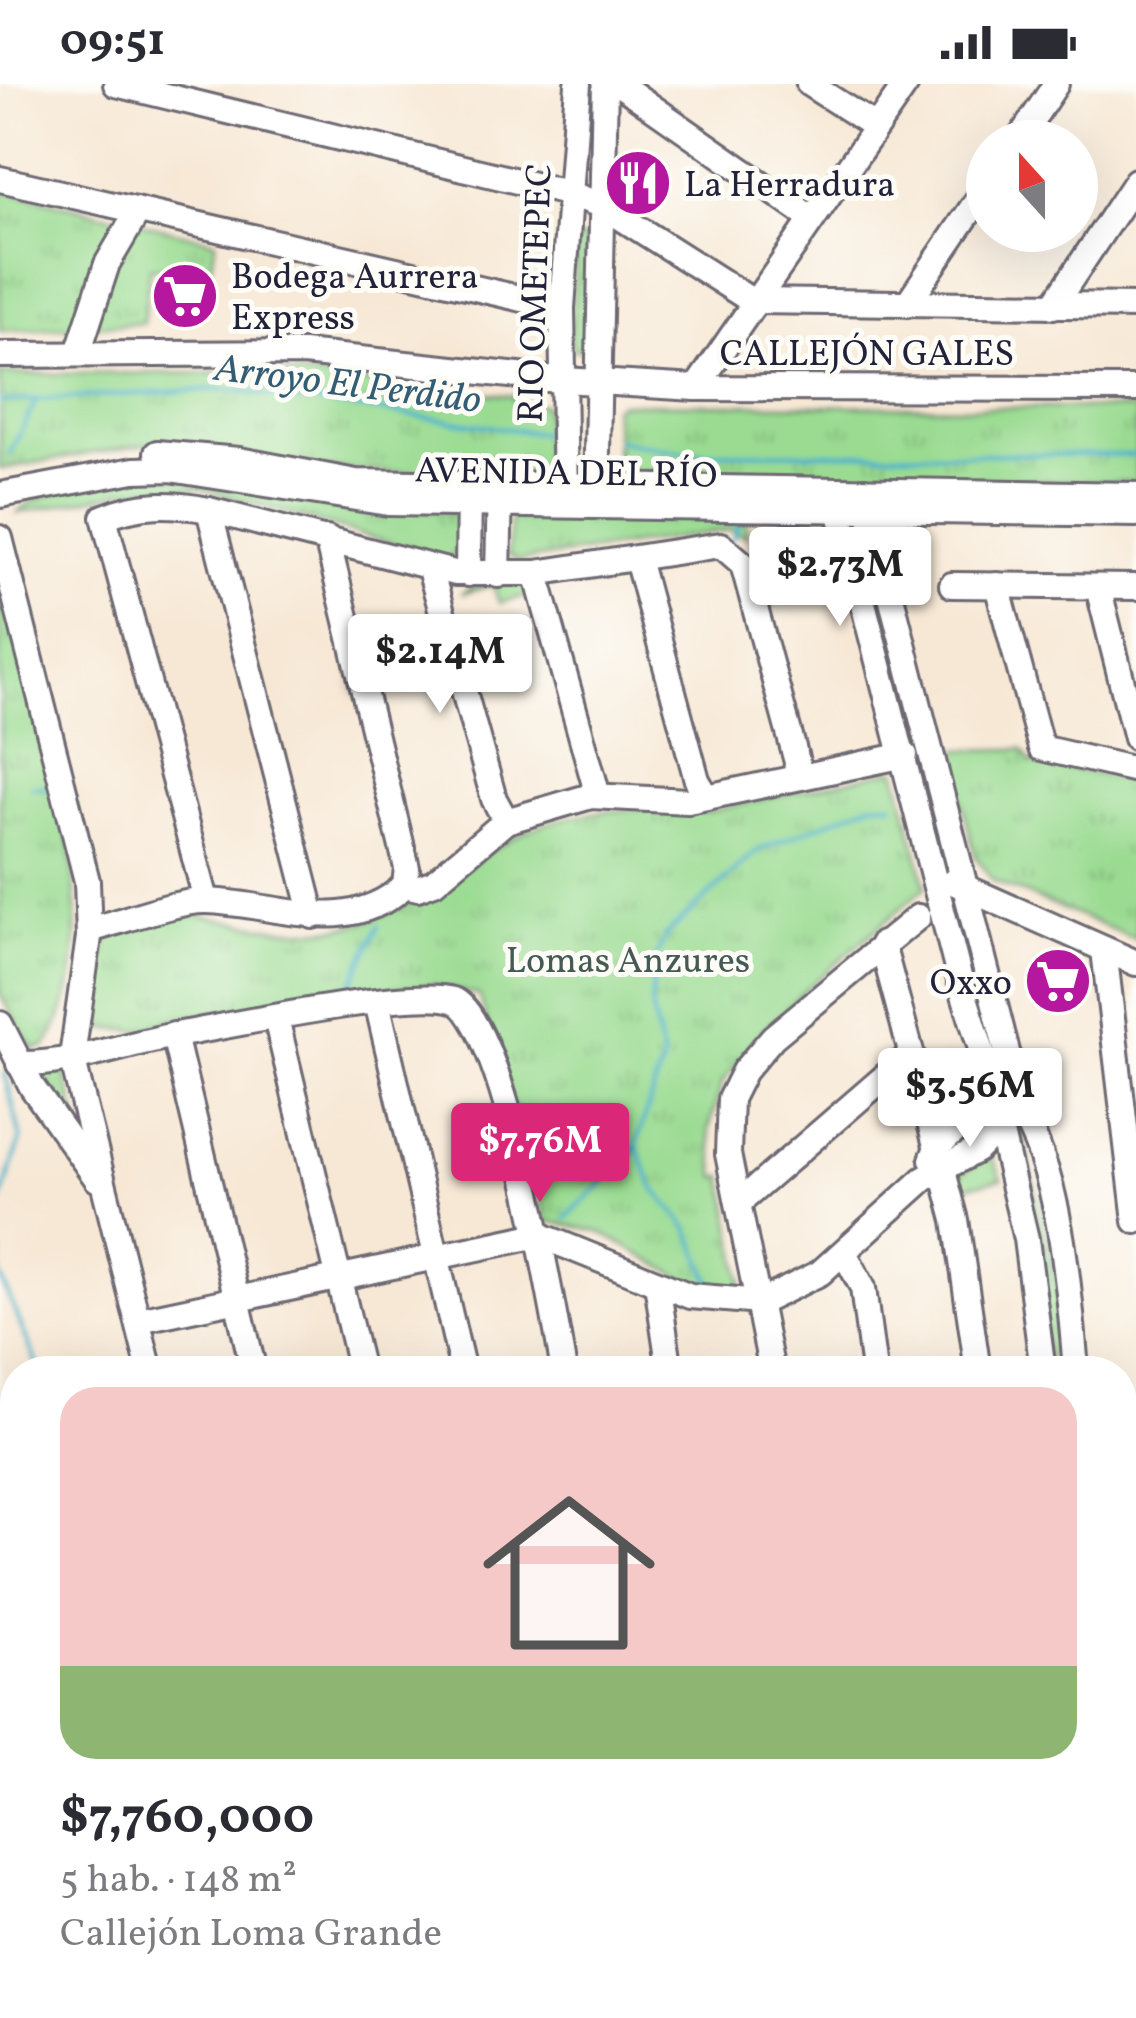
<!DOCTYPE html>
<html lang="es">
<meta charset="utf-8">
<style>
body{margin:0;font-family:Vollkorn,serif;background:#f7f7f7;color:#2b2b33;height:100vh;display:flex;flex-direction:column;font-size:45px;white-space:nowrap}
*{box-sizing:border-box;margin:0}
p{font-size:39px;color:#7c7c81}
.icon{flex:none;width:66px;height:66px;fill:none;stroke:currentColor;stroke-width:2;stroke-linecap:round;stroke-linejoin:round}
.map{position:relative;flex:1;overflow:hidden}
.side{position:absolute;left:0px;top:1272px;width:1137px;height:663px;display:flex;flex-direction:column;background:#fff;border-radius:48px 48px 0 0;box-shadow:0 12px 48px #0002}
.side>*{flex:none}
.needle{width:78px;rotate:339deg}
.fabs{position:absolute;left:966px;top:36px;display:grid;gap:24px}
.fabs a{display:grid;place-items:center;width:132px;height:132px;border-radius:50%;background:#fff;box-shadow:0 12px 48px #0002;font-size:60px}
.price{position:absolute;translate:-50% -102px;padding:0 27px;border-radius:12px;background:#fff;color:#222;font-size:39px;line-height:78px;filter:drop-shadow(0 3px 6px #0008)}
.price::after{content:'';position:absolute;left:50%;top:72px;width:36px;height:27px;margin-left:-18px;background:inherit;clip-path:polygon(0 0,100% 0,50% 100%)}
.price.current{background:#db2777;color:#fff}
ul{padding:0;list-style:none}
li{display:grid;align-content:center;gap:24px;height:636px;padding:0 60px}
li+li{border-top:3px solid #e1e1e2}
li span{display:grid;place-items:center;height:372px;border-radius:36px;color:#555}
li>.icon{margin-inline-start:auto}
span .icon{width:216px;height:216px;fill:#fffc;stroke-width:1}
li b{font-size:51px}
.status{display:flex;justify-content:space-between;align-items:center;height:84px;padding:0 60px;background:#fff;direction:ltr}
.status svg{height:33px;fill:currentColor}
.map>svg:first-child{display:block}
.grass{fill:url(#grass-tufts);stroke:#5e7e66;stroke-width:3}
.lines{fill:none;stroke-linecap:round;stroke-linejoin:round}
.stream{stroke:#4cb2cb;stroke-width:4.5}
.minor-casing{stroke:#6d6771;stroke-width:30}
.minor{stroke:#fff;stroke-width:24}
.labels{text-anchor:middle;stroke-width:10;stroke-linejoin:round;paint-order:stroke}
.poi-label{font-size:36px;fill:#22223b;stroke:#fdfcf7;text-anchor:start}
.street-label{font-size:36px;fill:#22223b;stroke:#fdfcf7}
.park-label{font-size:36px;fill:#465a55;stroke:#fdfcf7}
.water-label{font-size:39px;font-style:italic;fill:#335c75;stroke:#fdfcf7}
</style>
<div class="status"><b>09:51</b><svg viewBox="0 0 49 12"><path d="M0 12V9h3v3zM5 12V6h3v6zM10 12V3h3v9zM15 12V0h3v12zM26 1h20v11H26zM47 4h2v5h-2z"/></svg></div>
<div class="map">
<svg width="1136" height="1934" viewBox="0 0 1136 1934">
<defs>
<pattern id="grass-tufts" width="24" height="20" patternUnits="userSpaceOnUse" patternTransform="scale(3)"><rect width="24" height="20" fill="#9adb91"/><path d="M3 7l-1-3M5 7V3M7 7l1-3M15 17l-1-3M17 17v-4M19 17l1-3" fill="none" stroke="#84bc7e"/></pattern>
</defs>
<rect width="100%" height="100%" fill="#fdfcf7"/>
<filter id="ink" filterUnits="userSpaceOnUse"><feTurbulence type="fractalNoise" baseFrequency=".00833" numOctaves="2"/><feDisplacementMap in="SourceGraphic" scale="24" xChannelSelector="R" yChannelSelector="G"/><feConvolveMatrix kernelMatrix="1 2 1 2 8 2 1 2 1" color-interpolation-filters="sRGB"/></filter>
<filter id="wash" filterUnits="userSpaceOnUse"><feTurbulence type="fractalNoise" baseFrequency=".004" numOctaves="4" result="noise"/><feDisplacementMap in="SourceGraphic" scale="48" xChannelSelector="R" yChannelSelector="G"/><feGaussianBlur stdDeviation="2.7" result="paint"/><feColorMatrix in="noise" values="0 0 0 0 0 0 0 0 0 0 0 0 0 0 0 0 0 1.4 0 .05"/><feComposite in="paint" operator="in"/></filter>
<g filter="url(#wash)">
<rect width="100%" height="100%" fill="#f7e8d5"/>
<g class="grass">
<polygon points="0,105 216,157 209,191 150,183 143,239 0,247"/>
<polygon points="577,154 589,155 585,266 575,266 571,259"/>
<polygon points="275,289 522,313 524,320 545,321 543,390 504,393 294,383 188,359 146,360 0,385 0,290"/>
<polygon points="620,319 1136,325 1136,398 627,388 617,376 613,323"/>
<path d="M145,389L454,430L460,436L458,467L448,476L200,404H144L18,429C33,407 117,394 145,389Z"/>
<polygon points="511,429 746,433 746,452 731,446 519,477 508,472"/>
<polygon points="862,453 866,453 941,773 859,459"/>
<path d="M0,498C33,623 123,846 46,962L34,965L0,911Z"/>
<polygon points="476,500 526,500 530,511 499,519 493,501 461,510"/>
<polygon points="1023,665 1031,678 1136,698 1136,855 993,797 975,772 950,666"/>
<path d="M896,685L926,803L806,905L755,954L722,999L709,1045L717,1093L724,1092L742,1200L736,1205L694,1200L600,1148L547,1137L479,911L435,901L348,907L172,935L139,947L102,944L90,935L109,850C134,844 173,827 198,831C248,840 302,853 353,841C410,828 457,787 506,758C564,723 628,726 693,724L704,729Z"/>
<polygon points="63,981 81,1049 39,996 38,990"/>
<polygon points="977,999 965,1022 950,1031 935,1012"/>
<polygon points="1017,1047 1023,1049 1057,1202 1065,1287 1050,1287 1012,1052"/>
<polygon points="990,1069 1002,1095 956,1104 954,1095"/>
<polygon points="0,1418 15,1516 15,1920 1122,1920 1122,1551 1136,1551 1136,1934 0,1934"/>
</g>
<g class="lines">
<g class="stream">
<polyline points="0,318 222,305 545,350"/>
<polyline points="617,356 683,368 1136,371"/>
<polyline points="9,371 36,317"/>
<polyline points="733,454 742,431"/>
<polyline points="32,703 54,703"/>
<polyline points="348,907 379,842"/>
<polyline points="637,1062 653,1103 689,1145 713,1203"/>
<polyline points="0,1120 21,1055 5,990"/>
<polyline points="566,1134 633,1070 663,976 651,922 654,877 667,850 757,767 875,718 894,720"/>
<polyline points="0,1167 0,1192 40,1287"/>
<polyline points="15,1329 15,1365"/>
<polyline points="0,1609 15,1568"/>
</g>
</g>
</g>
<g filter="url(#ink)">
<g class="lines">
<defs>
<g id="minor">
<polyline points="116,0 571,110 603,122 752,217 1136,222"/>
<polyline points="619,0 811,134"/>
<polyline points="809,0 876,43"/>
<polyline points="1018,57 1056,0"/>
<polyline points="0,95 562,224"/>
<polyline points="907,220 987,102"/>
<polyline points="1053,222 1136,97"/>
<polyline points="78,269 107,180 137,129"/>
<polyline points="0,271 303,269 547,295 696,304 1136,305"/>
<polyline points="696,304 906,0"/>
<polyline points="157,369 239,376 356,398 1136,411"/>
<polyline points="0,411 134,386 170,385 388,419 1136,430"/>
<polyline points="596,413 605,0"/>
<polyline points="836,414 962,904 991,997 991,1015"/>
<polyline points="565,417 562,224 578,0"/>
<polyline points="209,426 313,832"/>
<polyline points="0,454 87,797 89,853 72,973 150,1287"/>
<polyline points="327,455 407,784 405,801"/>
<polyline points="637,475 697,696 705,710"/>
<polyline points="430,485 494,715 506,737"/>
<polyline points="536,489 595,701 591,712"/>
<polyline points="468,490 469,403"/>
<polyline points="498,491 500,404"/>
<polyline points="952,501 1136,503"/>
<polyline points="997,501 1041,664 1136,686"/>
<polyline points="1098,503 1136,654"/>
<polyline points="953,798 1136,879"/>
<polyline points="405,801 418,804 434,798 506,737 591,712 688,717 905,671"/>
<path d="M206,816L104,433C141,418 171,419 209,426L455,489H536L721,461L743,480L797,678L796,692"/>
<path d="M89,846C121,838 177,816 207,817C273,819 348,855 405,801"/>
<polyline points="882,860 956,1136 978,1287"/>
<polyline points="1104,866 1136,1137"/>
<polyline points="377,918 463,1287"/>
<polyline points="276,934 361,1287"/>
<polyline points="0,940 32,1003 97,1095"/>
<polyline points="174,951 254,1287"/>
<path d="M19,980C72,981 128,959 181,950C233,941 412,903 453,916C503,931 554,1229 564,1287"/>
<path d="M1005,1018L1016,1021C1061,1084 1070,1211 1076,1287"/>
<polyline points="1000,1045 1026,1155 1043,1287"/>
<polyline points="932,1076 937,1063 991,1015"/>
<polyline points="740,1118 911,970"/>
<polyline points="845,1170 863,1204 874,1287"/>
<polyline points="657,1199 670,1287"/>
<polyline points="139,1236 539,1151 690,1212 761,1218 820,1189 924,1095 977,1066 1012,1030 1018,1011 864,406"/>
<polyline points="772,1287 728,1070 730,1015 744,987 773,953 918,833"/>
<polyline points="1122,1483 1136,1483"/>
</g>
</defs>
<use href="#minor" class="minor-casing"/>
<use href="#minor" class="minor"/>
</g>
</g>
<defs>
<symbol id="restaurant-disc" viewBox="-11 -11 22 22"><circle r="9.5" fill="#b5179e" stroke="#fdfcf7"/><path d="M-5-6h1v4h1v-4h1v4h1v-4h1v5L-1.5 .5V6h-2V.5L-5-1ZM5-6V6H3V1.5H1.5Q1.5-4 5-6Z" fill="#fff"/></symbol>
<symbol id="supermarket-disc" viewBox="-11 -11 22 22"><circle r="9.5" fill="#b5179e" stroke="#fdfcf7"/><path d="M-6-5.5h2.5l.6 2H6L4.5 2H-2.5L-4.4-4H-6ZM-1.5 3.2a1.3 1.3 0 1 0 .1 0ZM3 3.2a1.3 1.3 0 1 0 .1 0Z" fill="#fff"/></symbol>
</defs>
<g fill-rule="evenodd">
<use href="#restaurant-disc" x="600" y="61" width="76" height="76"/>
<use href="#supermarket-disc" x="147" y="174" width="76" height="76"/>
<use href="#supermarket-disc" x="1020" y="859" width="76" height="76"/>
</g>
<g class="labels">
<g class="poi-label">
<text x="684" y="112">La Herradura</text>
<text x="231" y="204">Bodega Aurrera<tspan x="231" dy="41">Express</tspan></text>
<text x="1012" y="910" text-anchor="end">Oxxo</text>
</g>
<g class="street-label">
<text transform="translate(533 209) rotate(-88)" y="13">RIO OMETEPEC</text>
<text x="867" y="281">CALLEJÓN GALES</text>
<text transform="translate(566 387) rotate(1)" y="13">AVENIDA DEL RÍO</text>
</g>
<g class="park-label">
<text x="628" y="888">Lomas Anzures</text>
</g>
<g class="water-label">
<text transform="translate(348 298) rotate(7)" y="14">Arroyo El Perdido</text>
</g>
</g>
</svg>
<div class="fabs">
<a><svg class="needle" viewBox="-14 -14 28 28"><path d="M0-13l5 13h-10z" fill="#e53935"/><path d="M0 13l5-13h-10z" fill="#7c7c81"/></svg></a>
</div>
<b class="price" style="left:840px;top:545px">$2.73M</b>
<b class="price" style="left:440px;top:632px">$2.14M</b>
<b class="price" style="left:970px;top:1066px">$3.56M</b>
<b class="price current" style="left:540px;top:1121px">$7.76M</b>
<section class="side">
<ul>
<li><span style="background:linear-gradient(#f6c9c9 75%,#8fb573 0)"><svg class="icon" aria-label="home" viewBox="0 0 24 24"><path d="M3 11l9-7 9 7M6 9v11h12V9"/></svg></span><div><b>$7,760,000</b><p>5 hab. · 148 m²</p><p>Callejón Loma Grande</p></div></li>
</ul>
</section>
</div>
